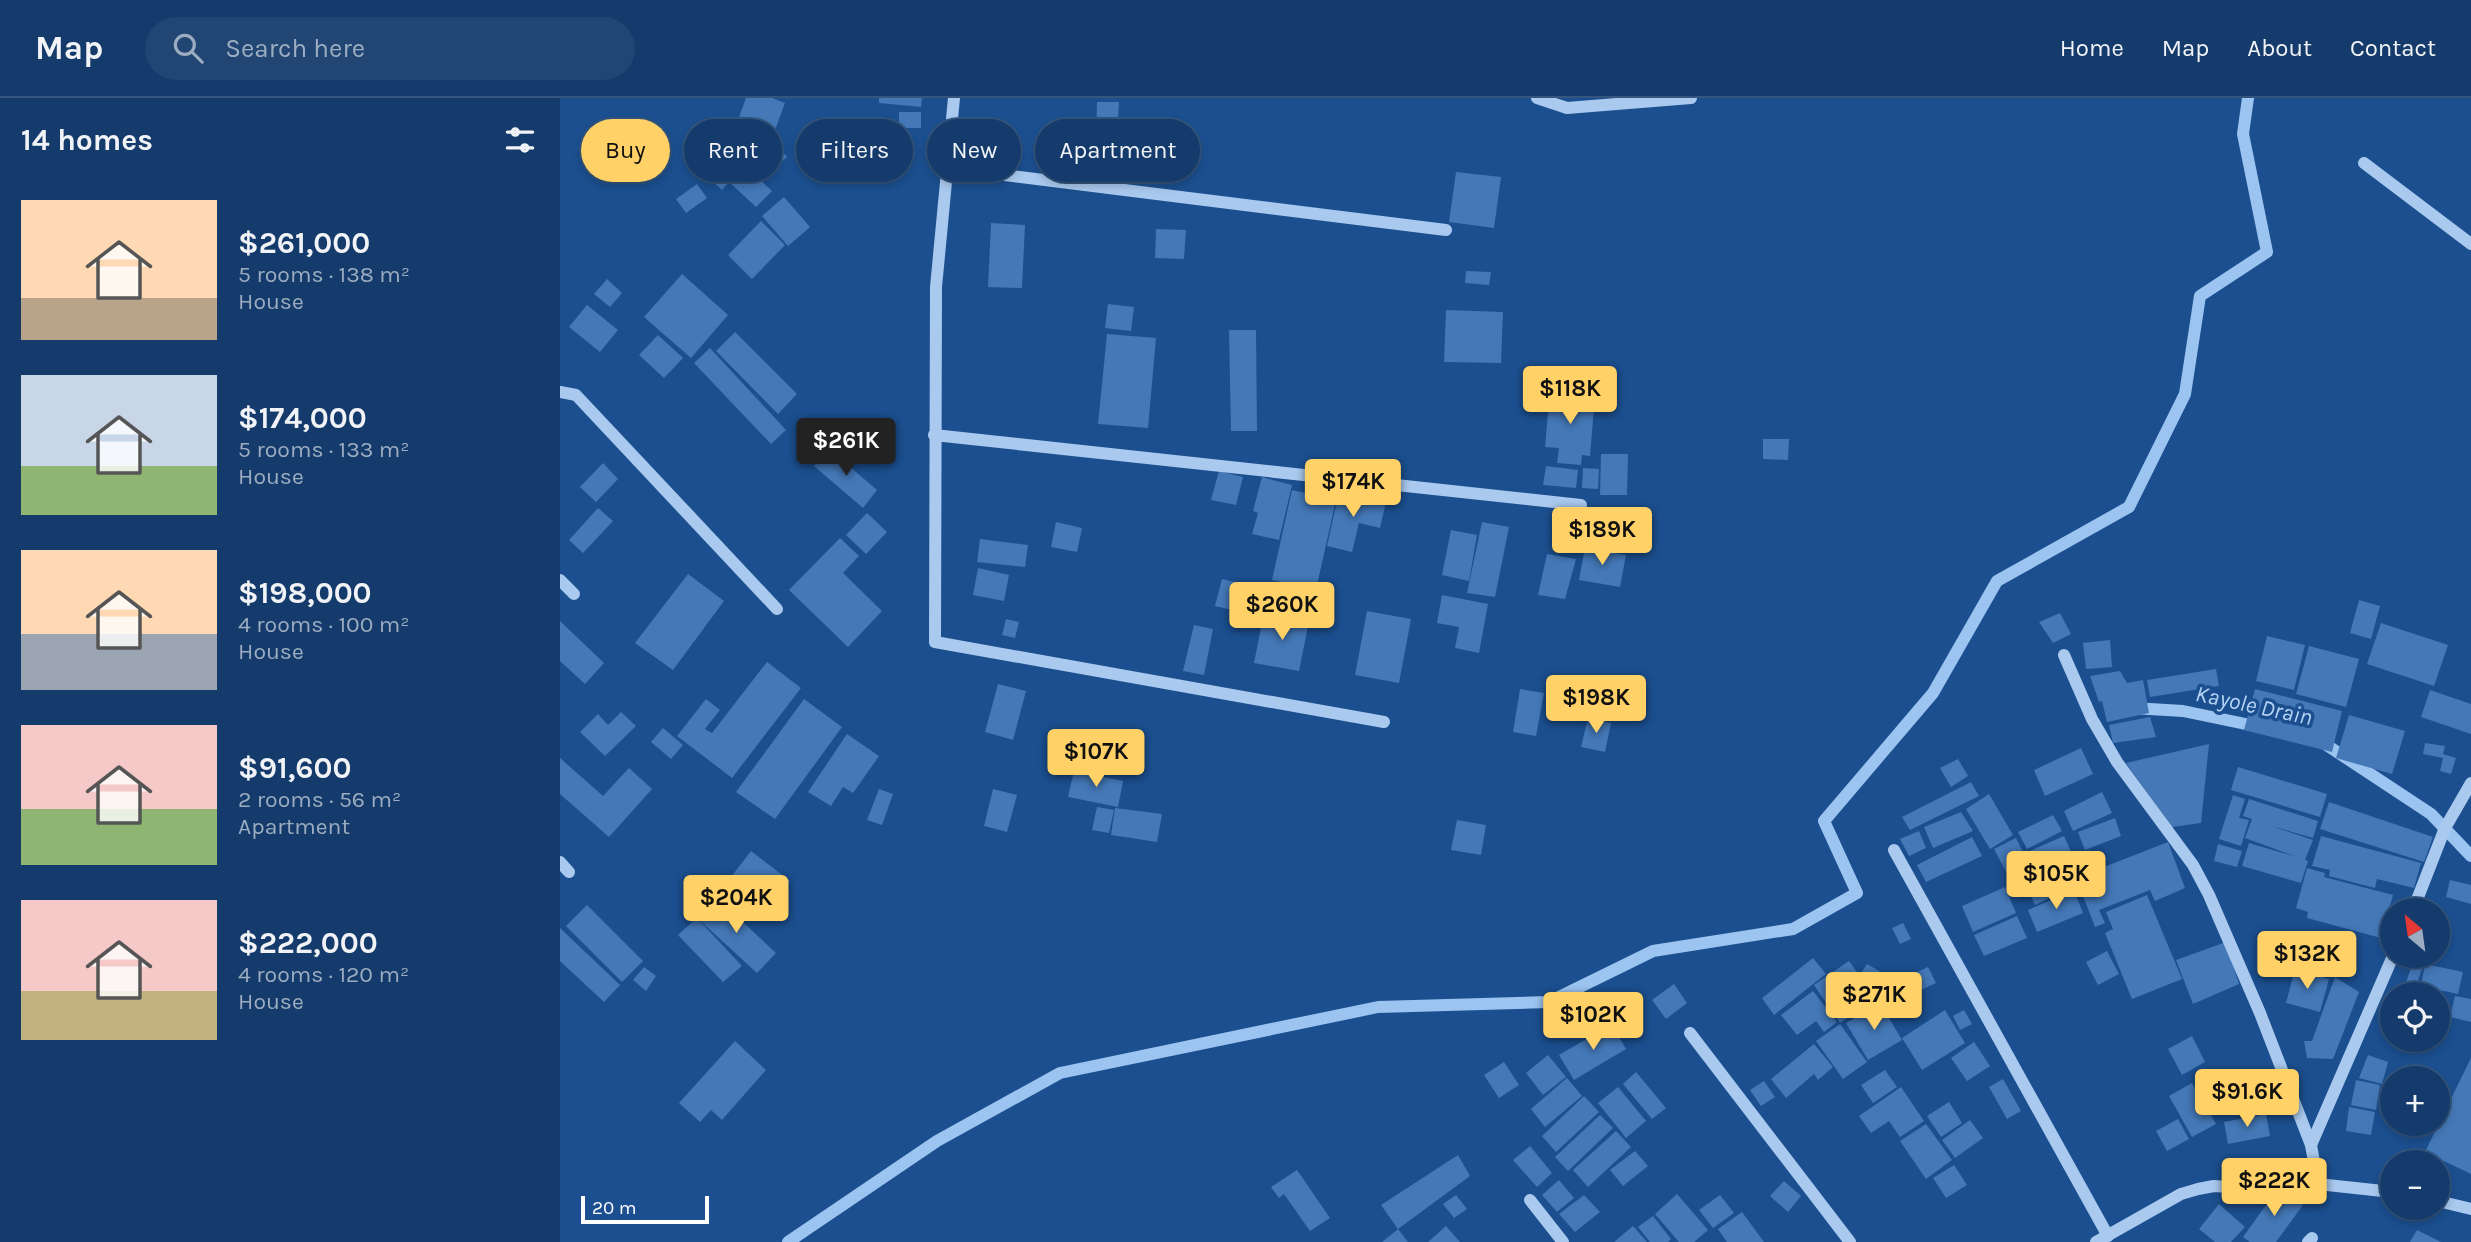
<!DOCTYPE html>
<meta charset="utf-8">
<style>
body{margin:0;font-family:Karla,sans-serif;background:#214673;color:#f1f3f6;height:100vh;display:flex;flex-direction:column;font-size:26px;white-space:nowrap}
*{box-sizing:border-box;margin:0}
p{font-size:23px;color:#9dadc1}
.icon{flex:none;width:38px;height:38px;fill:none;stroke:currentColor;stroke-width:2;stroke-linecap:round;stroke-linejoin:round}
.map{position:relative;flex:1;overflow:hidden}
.side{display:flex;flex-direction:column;background:#143b6b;width:560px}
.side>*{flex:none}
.hud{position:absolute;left:21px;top:21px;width:665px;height:63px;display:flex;gap:14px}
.needle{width:46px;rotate:331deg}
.fabs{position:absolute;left:1820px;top:800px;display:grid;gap:14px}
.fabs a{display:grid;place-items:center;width:70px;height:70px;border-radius:50%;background:#143b6b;box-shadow:0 4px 10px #0003,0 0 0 2px #33557e;font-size:35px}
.scale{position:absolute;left:21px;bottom:18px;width:128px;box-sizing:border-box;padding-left:7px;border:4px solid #fff;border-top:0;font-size:19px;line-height:24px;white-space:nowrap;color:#fff;-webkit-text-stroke:5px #1b4f8f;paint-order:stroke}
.price{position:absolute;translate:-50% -60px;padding:0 16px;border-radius:7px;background:#ffd166;color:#111;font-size:23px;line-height:46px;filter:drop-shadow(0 2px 4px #0008)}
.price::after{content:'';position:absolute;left:50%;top:42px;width:21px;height:16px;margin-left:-10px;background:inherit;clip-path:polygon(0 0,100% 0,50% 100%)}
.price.selected{background:#222;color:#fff}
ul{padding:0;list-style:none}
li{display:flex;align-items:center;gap:21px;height:175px;padding:0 21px}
li span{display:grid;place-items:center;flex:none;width:196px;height:140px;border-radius:0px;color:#555}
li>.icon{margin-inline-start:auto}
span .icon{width:84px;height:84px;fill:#fffc;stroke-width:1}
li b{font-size:30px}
h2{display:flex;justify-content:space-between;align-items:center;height:84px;padding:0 21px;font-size:30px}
.tag{padding:0 24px;border-radius:32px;background:#143b6b;box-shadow:0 4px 10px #0003,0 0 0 2px #33557e;font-size:24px;line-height:63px}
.tag.selected{background:#ffd166;color:#111}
header{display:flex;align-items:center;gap:42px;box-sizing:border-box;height:98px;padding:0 35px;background:#143b6b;border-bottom:2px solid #33557e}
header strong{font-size:33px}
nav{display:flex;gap:38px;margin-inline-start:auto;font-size:24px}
.search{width:490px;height:63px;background:#214673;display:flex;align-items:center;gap:18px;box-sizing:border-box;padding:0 24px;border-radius:38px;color:#9dadc1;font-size:26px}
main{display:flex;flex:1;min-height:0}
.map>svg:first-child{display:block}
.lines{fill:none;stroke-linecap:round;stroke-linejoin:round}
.stream{stroke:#9cc4f0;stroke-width:12}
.building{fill:#4478b7}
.minor{stroke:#a9c9ee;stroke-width:12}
.labels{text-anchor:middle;stroke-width:7;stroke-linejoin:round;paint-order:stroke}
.water-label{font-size:23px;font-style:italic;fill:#b5d3f5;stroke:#1b4f8f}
</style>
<header>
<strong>Map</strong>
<div class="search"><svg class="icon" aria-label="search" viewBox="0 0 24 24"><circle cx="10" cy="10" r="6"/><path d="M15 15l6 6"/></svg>Search here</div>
<nav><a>Home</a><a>Map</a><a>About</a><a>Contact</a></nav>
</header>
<main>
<section class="side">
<h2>14 homes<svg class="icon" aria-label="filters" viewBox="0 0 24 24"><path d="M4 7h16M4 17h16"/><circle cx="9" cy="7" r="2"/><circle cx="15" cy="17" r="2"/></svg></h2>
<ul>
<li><span style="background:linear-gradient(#ffd9b3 70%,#b9a48a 0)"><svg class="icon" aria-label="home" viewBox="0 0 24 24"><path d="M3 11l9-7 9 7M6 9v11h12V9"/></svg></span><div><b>$261,000</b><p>5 rooms · 138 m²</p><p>House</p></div></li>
<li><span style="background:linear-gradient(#c9d6e8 65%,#8fb573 0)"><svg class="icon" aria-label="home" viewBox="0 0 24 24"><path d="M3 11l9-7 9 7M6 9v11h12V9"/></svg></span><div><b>$174,000</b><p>5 rooms · 133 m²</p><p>House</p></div></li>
<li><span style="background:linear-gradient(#ffd9b3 60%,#9aa5b1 0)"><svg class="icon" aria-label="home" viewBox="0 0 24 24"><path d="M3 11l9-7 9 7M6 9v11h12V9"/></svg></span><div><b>$198,000</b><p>4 rooms · 100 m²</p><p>House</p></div></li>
<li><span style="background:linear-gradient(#f6c9c9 60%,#8fb573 0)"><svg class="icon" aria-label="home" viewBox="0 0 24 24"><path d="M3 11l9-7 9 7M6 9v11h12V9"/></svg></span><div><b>$91,600</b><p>2 rooms · 56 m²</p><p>Apartment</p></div></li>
<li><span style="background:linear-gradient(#f6c9c9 65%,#c2b280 0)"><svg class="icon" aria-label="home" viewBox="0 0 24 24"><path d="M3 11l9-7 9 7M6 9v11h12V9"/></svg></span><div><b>$222,000</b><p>4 rooms · 120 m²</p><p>House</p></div></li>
</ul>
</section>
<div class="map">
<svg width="1911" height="1144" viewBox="0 0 1911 1144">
<rect width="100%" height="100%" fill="#1b4f8f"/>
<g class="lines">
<g class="stream">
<polyline points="1573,610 1623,613 1700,629"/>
<polyline points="1759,642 1871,716 1911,758"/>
<polyline points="228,1144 377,1043 500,975 818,909 989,904 1093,853 1233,831 1297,795 1264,723 1373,595 1437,483 1569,409 1625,296 1640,198 1707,154 1683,36 1688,0"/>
</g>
</g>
<g class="building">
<polygon points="186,0 212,0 225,5 215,32 179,19"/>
<polygon points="319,0 362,0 361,9 319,5"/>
<polygon points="537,4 559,4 557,43 536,42"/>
<rect x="339" y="14" width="22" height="16"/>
<polygon points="202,29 227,59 202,80 177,51"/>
<polygon points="170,54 212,93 196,109 169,84 162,92 147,78"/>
<polygon points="896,74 941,79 934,130 889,124"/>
<polygon points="137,86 147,100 126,115 116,101"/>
<polygon points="224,99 250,129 228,148 202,118"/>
<polygon points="201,123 225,147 192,181 168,157"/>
<polygon points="431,125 465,127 462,190 428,189"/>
<polygon points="596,131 626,132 624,161 595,160"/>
<polygon points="906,173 931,174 929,187 905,185"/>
<polygon points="122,176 168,217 131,260 84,219"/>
<polygon points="47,181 62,195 50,209 34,196"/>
<polygon points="548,206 574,209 571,233 545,230"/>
<polygon points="27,207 58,232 40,254 9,229"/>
<polygon points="886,212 943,214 941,265 884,264"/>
<polygon points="669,232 696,232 697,333 671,333"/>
<polygon points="175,234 237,296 218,316 156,253"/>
<polygon points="547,236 596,240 588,330 538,326"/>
<polygon points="98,237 123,260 104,280 79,257"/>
<polygon points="150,250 226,332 211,346 134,265"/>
<polygon points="990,293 1035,297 1030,358 1022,357 1021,367 997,365 999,350 985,349"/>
<polygon points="254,321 265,331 254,343 243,334"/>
<polygon points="1203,341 1229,341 1228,362 1203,361"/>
<polygon points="269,351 317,392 303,410 254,368"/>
<polygon points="1041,356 1068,356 1067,397 1040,397"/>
<polygon points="43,365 58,381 36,404 20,389"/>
<polygon points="986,368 1018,372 1016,390 983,387"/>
<polygon points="1023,370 1039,371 1038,391 1022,390"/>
<polygon points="659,373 683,379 676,407 651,402"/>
<polygon points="702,379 732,387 719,442 692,436 698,415 693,413"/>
<polygon points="732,392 776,402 756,492 712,482"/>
<polygon points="779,394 826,404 820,430 799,425 792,454 767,448"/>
<polygon points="38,410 53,423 23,455 9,442"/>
<polygon points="307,415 327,434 306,456 286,437"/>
<polygon points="496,424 522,430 517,454 491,449"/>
<polygon points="922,424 949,429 935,499 907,495"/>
<polygon points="891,432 917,437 909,483 882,477"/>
<polygon points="280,440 299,458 283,475 322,513 288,549 229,492"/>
<polygon points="420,441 468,447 465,469 417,464"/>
<polygon points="1025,449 1066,457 1060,489 1019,482"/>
<polygon points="987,456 1016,461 1005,501 978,497"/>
<polygon points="418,470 449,477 444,503 413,497"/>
<polygon points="128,476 164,503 113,572 75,545"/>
<polygon points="662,481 708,492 702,519 655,508"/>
<polygon points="711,486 736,491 731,518 704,513"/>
<polygon points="882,497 928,506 919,555 895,550 899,529 877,525"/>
<polygon points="1799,502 1820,508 1811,541 1790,535"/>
<polygon points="807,513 851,521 839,585 795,577"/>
<polygon points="704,515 749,523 739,573 694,565"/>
<polygon points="1500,515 1511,536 1493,545 1479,524"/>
<polygon points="446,521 459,524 455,540 442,537"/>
<polygon points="0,523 44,565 25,586 0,563"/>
<polygon points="1821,525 1888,547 1874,588 1807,566"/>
<polygon points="634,527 653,531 644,577 623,573"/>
<polygon points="1707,538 1745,547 1734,592 1696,583"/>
<polygon points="1550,542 1552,569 1526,571 1523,545"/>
<polygon points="1749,548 1799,561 1786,609 1736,596"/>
<polygon points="207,564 241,590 172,680 117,638 146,601 160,612 145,631 152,635"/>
<polygon points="1656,571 1659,588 1590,599 1587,582"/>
<polygon points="1560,573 1567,585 1583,582 1589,615 1547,624 1542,603 1539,604 1530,578"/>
<polygon points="438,586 466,593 453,642 425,634"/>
<polygon points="960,591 984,595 976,638 953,634"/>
<polygon points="1695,591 1782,613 1772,654 1684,632"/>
<polygon points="1870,592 1911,606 1911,636 1861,619"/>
<polygon points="244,601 282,629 215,721 176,694"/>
<polygon points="61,614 76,628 45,658 20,634 38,616 48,627"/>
<polygon points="1789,617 1845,633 1832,676 1776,660"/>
<polygon points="1590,619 1596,639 1553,645 1549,627"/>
<polygon points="1028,620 1051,625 1045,654 1021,649"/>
<polygon points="103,630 123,647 111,661 91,644"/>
<polygon points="287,636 319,658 293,695 283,689 271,708 248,694"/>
<polygon points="1865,645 1885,648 1883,656 1896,660 1891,676 1880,673 1883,660 1863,656"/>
<polygon points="1649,646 1641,725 1612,729 1566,665"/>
<polygon points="1521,650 1533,676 1485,698 1474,672"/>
<polygon points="0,660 43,698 69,670 92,691 49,739 0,696"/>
<polygon points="1398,661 1408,678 1391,689 1380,670"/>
<polygon points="1678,669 1767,696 1760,719 1671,692"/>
<polygon points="514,673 563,683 558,709 508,699"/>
<polygon points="1411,684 1419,698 1350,732 1342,719"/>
<polygon points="319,691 333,696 322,727 307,722"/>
<polygon points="433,691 457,697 447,734 424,728"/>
<polygon points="1542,694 1552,715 1513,733 1504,713"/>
<polygon points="1429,696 1453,737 1430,751 1406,711"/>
<polygon points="1673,697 1685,701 1679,720 1689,722 1681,748 1659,741"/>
<polygon points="1689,701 1758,723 1753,740 1711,728 1753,742 1745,762 1748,763 1741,785 1682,768 1689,745 1737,759 1685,740 1692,721 1683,718"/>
<polygon points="1769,704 1873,739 1864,764 1760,731"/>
<polygon points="537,709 554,712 549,735 532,732"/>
<polygon points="555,710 602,716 597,744 551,737"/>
<polygon points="1401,714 1413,733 1373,750 1364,729"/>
<polygon points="1493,717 1502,733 1467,751 1458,734"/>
<polygon points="1555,720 1561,738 1525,752 1518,734"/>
<polygon points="897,722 926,727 921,757 891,752"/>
<polygon points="1359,733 1366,750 1349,758 1340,741"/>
<polygon points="1504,738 1512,756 1478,771 1470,753"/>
<polygon points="1761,738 1861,765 1854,790 1817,781 1815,790 1769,778 1770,772 1752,768"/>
<polygon points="1412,739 1422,758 1366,784 1357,767"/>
<polygon points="1456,740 1473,774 1452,785 1434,751"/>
<polygon points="1608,744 1625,790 1595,803 1590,792 1539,812 1545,825 1535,829 1516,780"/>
<polygon points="1658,746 1682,753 1677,769 1654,763"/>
<polygon points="191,753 230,783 209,808 171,779"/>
<polygon points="1501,767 1512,790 1475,807 1469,794 1457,800 1451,789"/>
<polygon points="1747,770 1765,775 1764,779 1833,797 1821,840 1747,820 1748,814 1736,810"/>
<polygon points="1890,782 1911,787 1911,806 1886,799"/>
<polygon points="1445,789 1456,815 1413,834 1402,808"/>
<polygon points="1514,792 1523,815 1477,834 1468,812"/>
<polygon points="1587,797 1622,881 1572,901 1545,835 1553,831 1546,814"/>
<polygon points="155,798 216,855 197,875 136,819"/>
<polygon points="27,807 83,863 62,884 6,828"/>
<polygon points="1457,818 1467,840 1424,858 1414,837"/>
<polygon points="137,820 182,868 163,884 118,837"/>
<polygon points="1343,825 1351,841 1340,846 1332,830"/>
<polygon points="0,830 60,887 44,904 0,863"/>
<polygon points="1666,844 1679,886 1633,906 1616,862"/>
<polygon points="1547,853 1559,876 1538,887 1526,864"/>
<polygon points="1253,860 1266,876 1214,917 1202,900"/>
<polygon points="1289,863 1316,901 1280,925 1254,887"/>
<polygon points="1853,865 1863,868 1856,888 1846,884"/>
<polygon points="1307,866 1319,873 1321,883 1312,889 1301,875"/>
<polygon points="1865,866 1903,874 1898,896 1861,888"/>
<polygon points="84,869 96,878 86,893 73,882"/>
<polygon points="1368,869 1376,885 1361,892 1353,876"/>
<polygon points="1735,871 1769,881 1760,914 1726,905"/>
<polygon points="1775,879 1799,894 1773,961 1747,960 1744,943 1752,943"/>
<polygon points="1114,886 1127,905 1106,921 1092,902"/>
<polygon points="1253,893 1277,924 1264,934 1256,923 1237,937 1221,917"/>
<polygon points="1895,898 1911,901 1911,924 1890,919"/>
<polygon points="1320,905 1342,942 1308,962 1286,925"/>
<polygon points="1385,912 1405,945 1362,972 1342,940"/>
<polygon points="1404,912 1412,926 1400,932 1393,918"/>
<polygon points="1052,926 1066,951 1014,982 999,957"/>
<polygon points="1280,926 1307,964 1283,981 1256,943"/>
<polygon points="1632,938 1645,964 1622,977 1608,951"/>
<polygon points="175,943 206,972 162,1022 151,1012 140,1024 119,1005"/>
<polygon points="1414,944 1430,968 1407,983 1391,960"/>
<polygon points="1254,946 1273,969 1258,982 1254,976 1226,1000 1211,981"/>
<polygon points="988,957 1006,979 983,997 966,975"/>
<polygon points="1808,957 1828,964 1822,986 1799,980"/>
<polygon points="1911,960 1911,1076 1865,1054"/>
<polygon points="944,964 959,987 939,1000 924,977"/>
<polygon points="1325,972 1337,989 1313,1005 1301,987"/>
<polygon points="1076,974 1106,1010 1092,1021 1063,986"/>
<polygon points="1654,975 1670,999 1650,1011 1636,986"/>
<polygon points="1007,980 1022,998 985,1029 971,1011"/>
<polygon points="1443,981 1461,1013 1447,1021 1429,989"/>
<polygon points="1796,982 1820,987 1816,1012 1791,1007"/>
<polygon points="1204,983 1215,999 1201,1008 1190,992"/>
<polygon points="1632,985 1656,1026 1632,1039 1609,998"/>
<polygon points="1058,989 1086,1023 1066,1040 1038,1005"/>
<polygon points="1341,989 1364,1023 1340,1039 1329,1023 1311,1035 1299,1018"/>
<polygon points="1024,998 1039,1014 996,1054 982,1038"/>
<polygon points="1389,1004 1402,1025 1381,1039 1367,1018"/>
<polygon points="1789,1009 1815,1014 1811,1037 1786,1033"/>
<polygon points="1706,1016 1710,1038 1668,1046 1664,1024"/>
<polygon points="1040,1017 1053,1030 1008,1073 995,1059"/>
<polygon points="1618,1021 1629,1041 1607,1053 1596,1033"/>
<polygon points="1410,1022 1423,1040 1395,1060 1382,1042"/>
<polygon points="1366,1026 1392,1062 1366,1081 1340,1043"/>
<polygon points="1056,1033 1071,1049 1028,1089 1013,1072"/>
<polygon points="970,1048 992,1075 977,1089 953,1062"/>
<polygon points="1075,1053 1088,1068 1063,1088 1050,1072"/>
<polygon points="898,1057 910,1078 838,1131 821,1107"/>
<polygon points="1394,1067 1407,1087 1386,1100 1373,1080"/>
<polygon points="737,1072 770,1120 750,1133 724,1096 719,1100 711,1089"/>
<polygon points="999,1082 1014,1100 997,1114 982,1097"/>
<polygon points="1224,1083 1241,1098 1228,1114 1210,1098"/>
<polygon points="1719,1089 1743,1107 1716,1144 1690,1144 1683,1139"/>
<polygon points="1117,1096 1148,1132 1134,1144 1119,1144 1095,1116"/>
<polygon points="896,1097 907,1111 894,1120 883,1106"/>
<polygon points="1024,1097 1040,1114 1015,1134 999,1116"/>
<polygon points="1160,1097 1174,1115 1153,1130 1139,1112"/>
<polygon points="1659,1106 1685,1129 1671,1144 1655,1144 1639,1131"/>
<polygon points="1182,1114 1204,1144 1167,1144 1158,1131"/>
<polygon points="1093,1118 1111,1141 1108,1144 1090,1144 1078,1129"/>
<polygon points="886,1128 900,1144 868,1144"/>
<polygon points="1073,1128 1087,1144 1054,1144"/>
<polygon points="838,1131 848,1144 822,1144"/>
<polygon points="1857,1132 1881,1144 1850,1144"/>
</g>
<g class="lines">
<g class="minor">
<polyline points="394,0 376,189 375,544 824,624"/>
<polyline points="977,0 1007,10 1131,0"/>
<polyline points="1804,65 1911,146"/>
<polyline points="387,70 886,132"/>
<polyline points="0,294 16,297 217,511"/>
<polyline points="374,337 1021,407"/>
<polyline points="0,482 14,496"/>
<polyline points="1504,557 1532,621 1557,664 1633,767 1649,797 1700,915 1751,1047 1758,1086"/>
<polyline points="1334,752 1548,1138"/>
<polyline points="0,764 9,774"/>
<polyline points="1853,812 1885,730 1911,685"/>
<polyline points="1130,935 1290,1144"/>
<polyline points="1751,1047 1833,858"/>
<polyline points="970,1102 1003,1144"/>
<polyline points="1878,1103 1911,1111"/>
<polyline points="1536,1144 1621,1096 1638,1091 1654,1088 1686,1090 1758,1086 1832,1094"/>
<polyline points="1748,1144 1752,1140"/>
</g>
</g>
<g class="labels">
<g class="water-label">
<text transform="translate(1694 607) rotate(12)" y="8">Kayole Drain</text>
</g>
</g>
</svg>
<div class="fabs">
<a><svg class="needle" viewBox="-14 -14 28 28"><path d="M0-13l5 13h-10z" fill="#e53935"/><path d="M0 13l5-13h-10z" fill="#9dadc1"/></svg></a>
<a><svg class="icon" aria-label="locate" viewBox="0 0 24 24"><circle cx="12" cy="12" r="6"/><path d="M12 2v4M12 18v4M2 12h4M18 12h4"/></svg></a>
<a>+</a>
<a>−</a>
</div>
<div class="scale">20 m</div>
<b class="price" style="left:1010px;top:328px">$118K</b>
<b class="price selected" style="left:286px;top:380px">$261K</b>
<b class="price" style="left:793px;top:421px">$174K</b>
<b class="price" style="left:1042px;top:469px">$189K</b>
<b class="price" style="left:722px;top:544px">$260K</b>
<b class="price" style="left:1036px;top:637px">$198K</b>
<b class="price" style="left:536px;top:691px">$107K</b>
<b class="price" style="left:1496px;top:813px">$105K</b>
<b class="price" style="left:176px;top:837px">$204K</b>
<b class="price" style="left:1747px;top:893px">$132K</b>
<b class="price" style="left:1314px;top:934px">$271K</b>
<b class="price" style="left:1033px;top:954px">$102K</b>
<b class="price" style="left:1687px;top:1031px">$91.6K</b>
<b class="price" style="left:1714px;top:1120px">$222K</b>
<div class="hud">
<a class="tag selected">Buy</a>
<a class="tag">Rent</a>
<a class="tag">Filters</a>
<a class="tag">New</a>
<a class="tag">Apartment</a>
</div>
</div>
</main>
